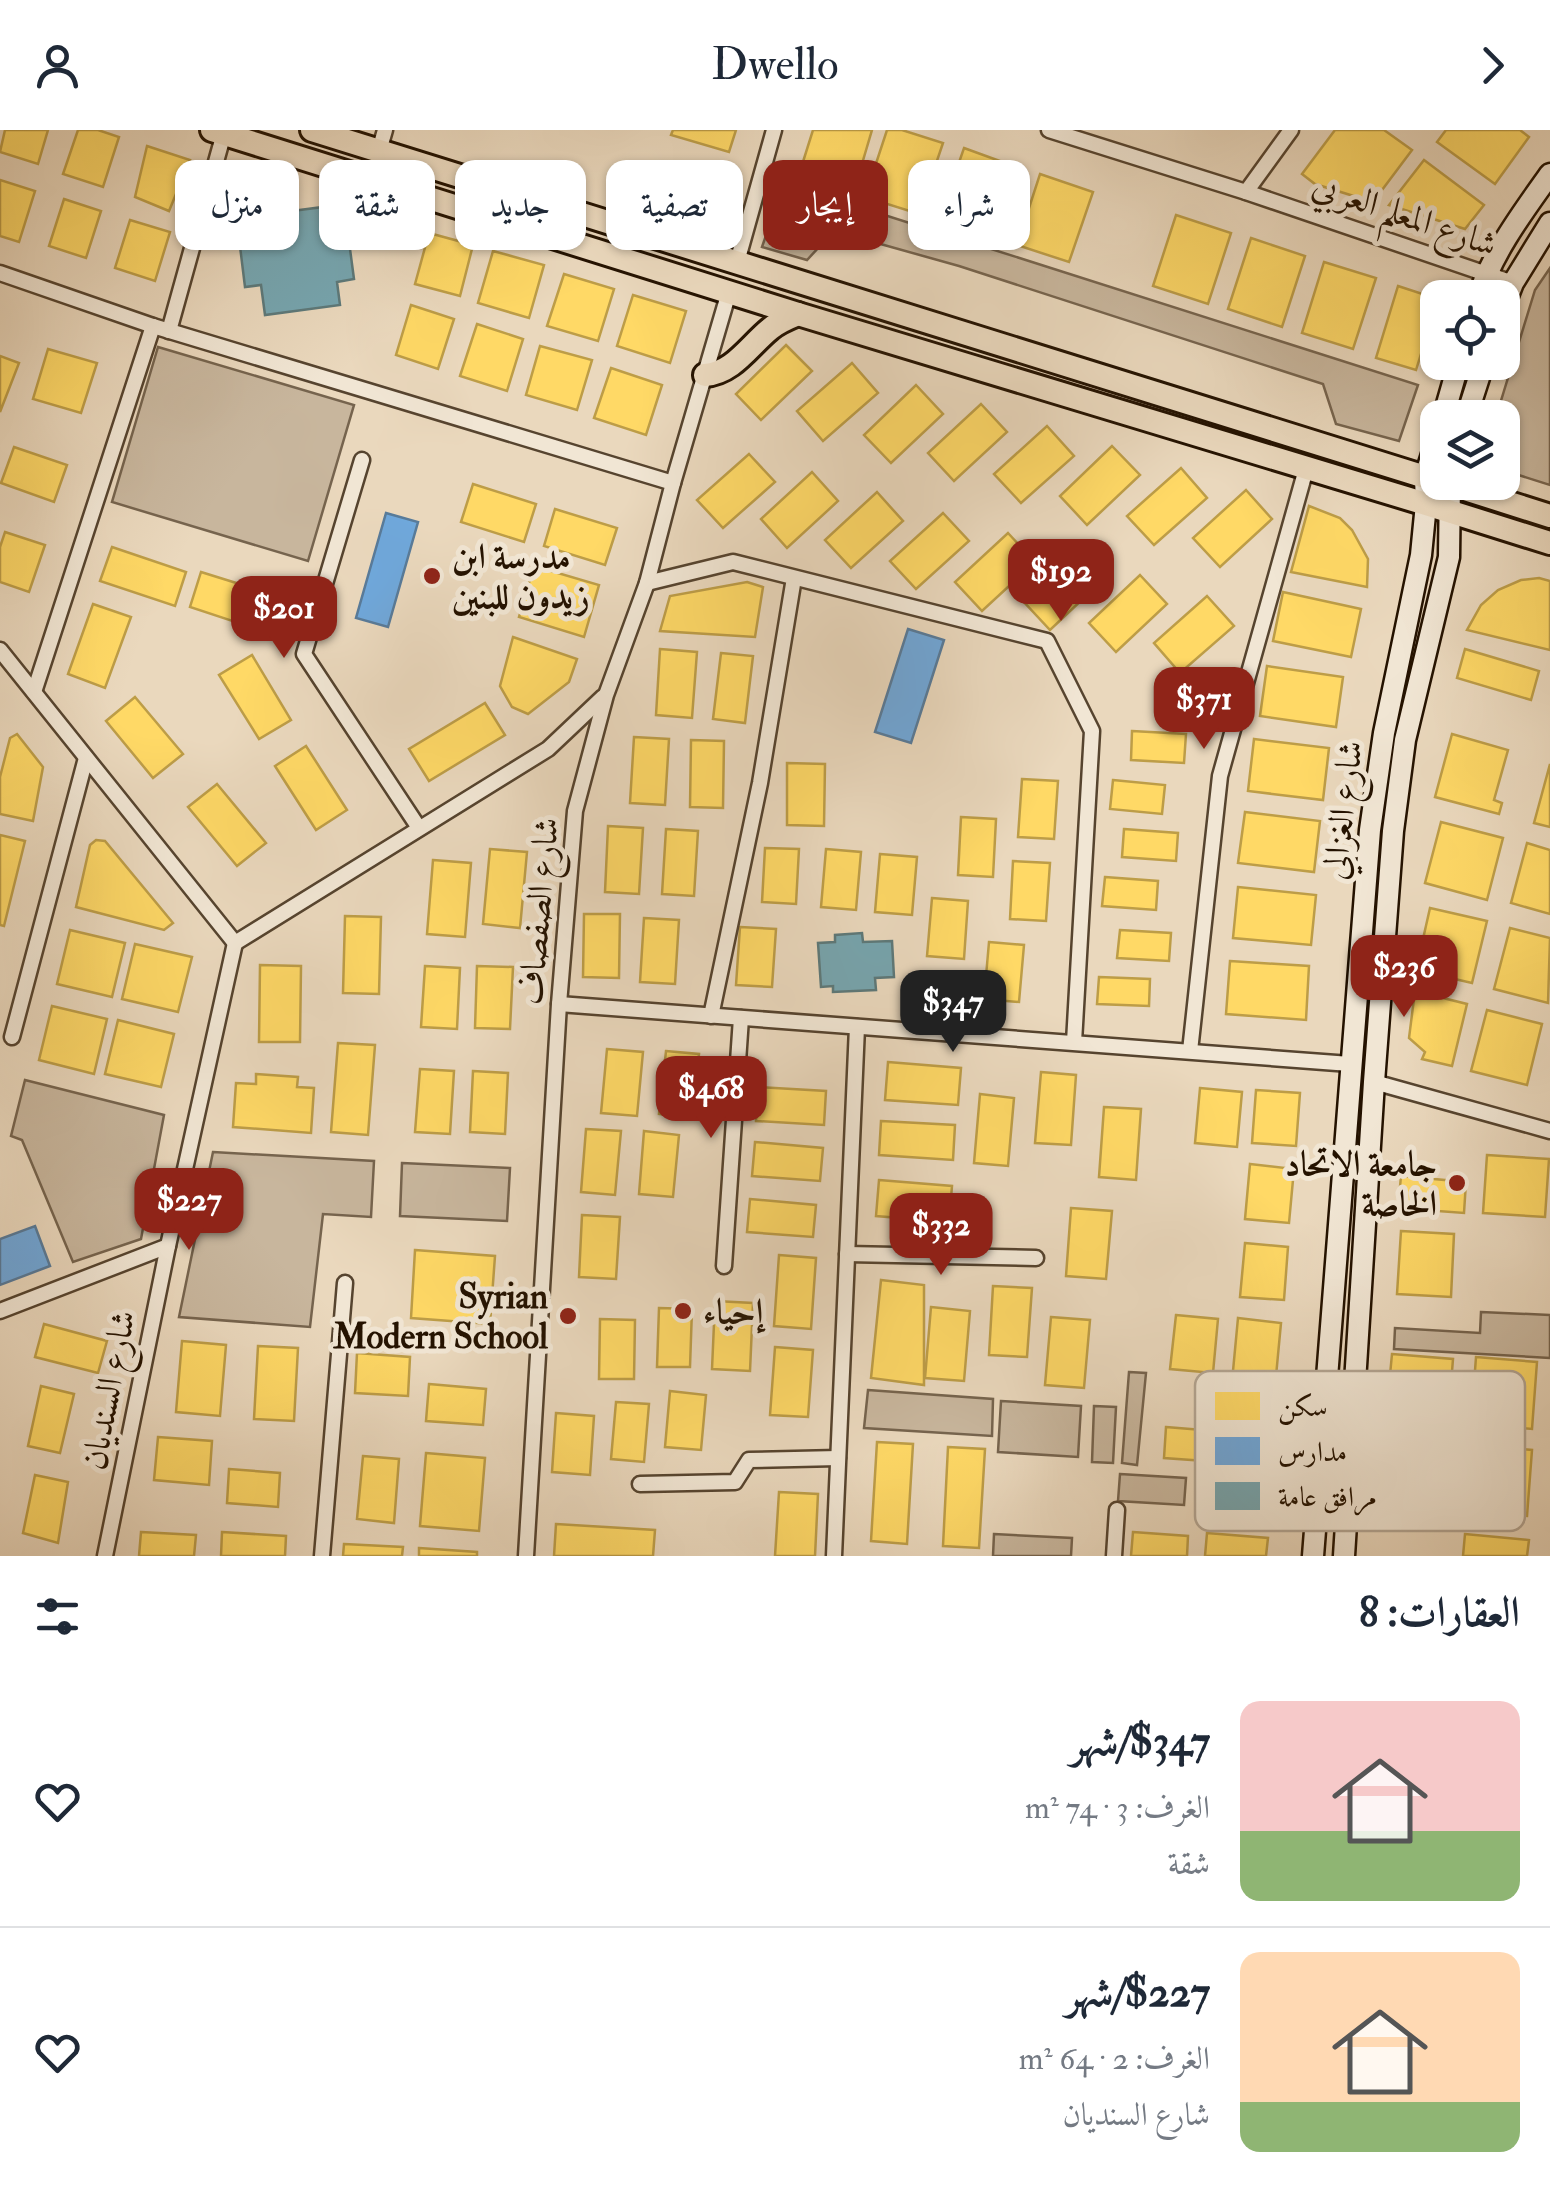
<!DOCTYPE html>
<html lang="ar">
<meta charset="utf-8">
<style>
body{margin:0;font-family:"IM FELL Double Pica",Amiri,serif;background:#f2f2f3;color:#1f2937;direction:rtl;height:100vh;display:flex;flex-direction:column;font-size:38px;white-space:nowrap}
*{box-sizing:border-box;margin:0}
p{font-size:32px;color:#747a83}
.icon{flex:none;width:55px;height:55px;fill:none;stroke:currentColor;stroke-width:2;stroke-linecap:round;stroke-linejoin:round}
.map{position:relative;height:1426px;overflow:hidden;direction:ltr}
.panel{display:flex;flex-direction:column;background:#fff;flex:1}
.panel>*{flex:none}
.guide{position:absolute;left:30px;top:30px;width:1000px;height:90px;direction:rtl;display:flex;gap:20px}
.tools{position:absolute;left:1420px;top:150px;display:grid;gap:20px}
.tools a{display:grid;place-items:center;width:100px;height:100px;border-radius:20px;background:#fff;box-shadow:0 2px 8px #0004;font-size:50px}
.price{position:absolute;translate:-50% -85px;padding:0 22px;border-radius:20px;background:#8f2418;color:#fff;font-size:32px;line-height:65px;filter:drop-shadow(0 2px 5px #0008)}
.price::after{content:'';position:absolute;left:50%;top:60px;width:30px;height:22px;margin-left:-15px;background:inherit;clip-path:polygon(0 0,100% 0,50% 100%)}
.price.current{background:#222;color:#fff}
ul{padding:0;list-style:none}
li{display:flex;align-items:center;gap:30px;height:250px;padding:0 30px}
li+li{border-top:2px solid #e0e1e3}
li span{display:grid;place-items:center;flex:none;width:280px;height:200px;border-radius:20px;color:#555}
li>.icon{margin-inline-start:auto}
span .icon{width:120px;height:120px;fill:#fffc;stroke-width:1}
li b{font-size:42px}
h2{display:flex;justify-content:space-between;align-items:center;height:120px;padding:0 30px;font-size:42px}
.pill{padding:0 35px;border-radius:20px;background:#fff;box-shadow:0 2px 8px #0004;font-size:35px;line-height:90px}
.pill.current{background:#8f2418;color:#fff}
header{display:flex;justify-content:space-between;align-items:center;height:130px;padding:0 30px;background:#fff;font-size:45px;font-weight:600}
.map>svg:first-child{display:block}
.green{fill:#c8b69d;stroke:#76644e;stroke-width:2.5}
.homes{fill:#ffd966;stroke:#bd9d47;stroke-width:2.5}
.schools{fill:#6fa8dc;stroke:#587b9a;stroke-width:2.5}
.public{fill:#76a5af;stroke:#5d797a;stroke-width:2.5}
.lines{fill:none;stroke-linecap:round;stroke-linejoin:round}
.minor-casing{stroke:#56442f;stroke-width:19}
.secondary-casing{stroke:#241200;stroke-width:25}
.primary-casing{stroke:#241200;stroke-width:28}
.minor{stroke:#f1e6d4;stroke-width:14}
.secondary{stroke:#f1e6d4;stroke-width:20}
.primary{stroke:#ead8bd;stroke-width:22}
.poi-dot{fill:#8f2418;stroke:#f1e6d4;stroke-width:4}
.labels{text-anchor:middle;stroke-width:10;stroke-linejoin:round;paint-order:stroke}
.street-label{font-size:35px;fill:#241200;stroke:#f1e6d4}
.poi-label{font-size:35px;font-weight:bold;fill:#241200;stroke:#f1e6d4;text-anchor:start}
.key{fill:#f1e6d4;stroke:#b4a694;stroke-width:2.5}
.key-label{font-size:28px;fill:#241200}
</style>
<header><svg class="icon" aria-label="forward" viewBox="0 0 24 24"><path d="M9 5l7 7-7 7"/></svg>Dwello<svg class="icon" aria-label="person" viewBox="0 0 24 24"><circle cx="12" cy="8" r="4"/><path d="M4 21q1-7 8-7t8 7"/></svg></header>
<div class="map">
<svg width="1550" height="1426" viewBox="0 0 1550 1426">
<rect width="100%" height="100%" fill="#ead8bd"/>
<filter id="stains"><feTurbulence type="fractalNoise" baseFrequency=".002" numOctaves="4"/><feColorMatrix values="0 0 0 0 .2 0 0 0 0 .09 0 0 0 0 .02 0 0 0 .5 -.17"/></filter>
<radialGradient id="worn" r=".72"><stop offset=".6" stop-color="#630" stop-opacity="0"/><stop offset="1" stop-color="#630" stop-opacity=".3"/></radialGradient>
<g class="green">
<polygon points="784,53 1418,255 1399,311 1336,294 1323,254 959,136 834,101 807,130 762,117"/>
<polygon points="1550,138 1550,355 1503,340 1502,288 1496,287 1535,160"/>
<polygon points="158,217 354,275 308,431 112,372"/>
<polygon points="25,950 164,985 141,1109 73,1132 22,1010 11,1006"/>
<polygon points="213,1022 374,1031 371,1087 323,1084 310,1197 179,1187"/>
<polygon points="402,1033 510,1038 507,1091 400,1086"/>
<polygon points="1481,1182 1550,1185 1550,1228 1394,1219 1395,1198 1480,1203"/>
<polygon points="1129,1242 1146,1243 1137,1335 1122,1333"/>
<polygon points="868,1260 993,1269 992,1306 864,1298"/>
<polygon points="1001,1271 1081,1276 1078,1327 998,1322"/>
<polygon points="1094,1276 1116,1277 1113,1333 1092,1332"/>
<polygon points="1120,1344 1186,1348 1184,1375 1118,1371"/>
<polygon points="994,1404 1072,1408 1071,1426 993,1426"/>
</g>
<g class="homes">
<polygon points="5,0 48,0 38,34 0,22"/>
<polygon points="78,0 98,0 119,7 103,57 63,44"/>
<polygon points="673,0 736,0 729,22 671,5"/>
<polygon points="813,0 872,0 851,71 796,54"/>
<polygon points="887,0 902,0 943,13 919,84 865,67"/>
<polygon points="1335,0 1384,0 1412,20 1373,72 1315,54 1302,44"/>
<polygon points="1446,0 1520,0 1529,7 1495,54 1437,12"/>
<polygon points="147,16 190,30 169,81 135,67"/>
<polygon points="964,18 1019,38 994,109 939,90"/>
<polygon points="1424,30 1484,75 1465,99 1389,75"/>
<polygon points="1040,44 1093,62 1069,132 1017,115"/>
<polygon points="0,50 35,61 19,112 0,106"/>
<polygon points="64,69 101,81 86,128 49,116"/>
<polygon points="1176,85 1231,103 1208,174 1153,156"/>
<polygon points="130,90 170,102 155,151 115,138"/>
<polygon points="429,103 473,115 460,166 415,154"/>
<polygon points="1251,108 1305,126 1282,197 1228,179"/>
<polygon points="493,121 544,135 529,188 478,173"/>
<polygon points="1324,132 1376,148 1353,219 1302,203"/>
<polygon points="564,144 614,159 598,211 547,196"/>
<polygon points="1398,156 1438,169 1416,240 1376,228"/>
<polygon points="633,165 686,181 670,233 617,216"/>
<polygon points="411,175 454,189 438,239 396,225"/>
<polygon points="477,194 523,209 507,261 460,246"/>
<polygon points="786,215 812,241 761,290 736,264"/>
<polygon points="540,216 592,230 577,280 526,265"/>
<polygon points="48,219 97,233 81,283 33,269"/>
<polygon points="0,226 19,233 0,282"/>
<polygon points="852,233 878,263 823,311 797,281"/>
<polygon points="611,238 662,255 646,305 594,288"/>
<polygon points="916,255 943,284 891,333 864,305"/>
<polygon points="981,274 1007,302 954,351 928,323"/>
<polygon points="1047,296 1074,326 1021,373 994,344"/>
<polygon points="1112,316 1140,345 1087,395 1060,366"/>
<polygon points="14,317 67,335 54,372 1,353"/>
<polygon points="749,324 775,352 723,398 697,370"/>
<polygon points="1181,338 1207,368 1154,415 1127,386"/>
<polygon points="812,342 838,371 787,418 761,389"/>
<polygon points="473,354 536,374 524,412 461,392"/>
<polygon points="1246,360 1272,389 1220,437 1193,408"/>
<polygon points="877,362 903,391 851,438 825,410"/>
<polygon points="1309,376 1340,388 1352,400 1368,429 1367,457 1291,442"/>
<polygon points="555,379 617,398 605,435 544,416"/>
<polygon points="943,383 969,411 916,459 890,431"/>
<polygon points="5,402 45,415 29,462 0,452 0,417"/>
<polygon points="1008,403 1035,432 982,481 955,452"/>
<polygon points="112,417 186,442 175,476 100,451"/>
<polygon points="1075,424 1101,452 1050,500 1023,471"/>
<polygon points="534,436 599,455 584,507 519,487"/>
<polygon points="201,442 278,466 266,502 190,477"/>
<polygon points="1140,445 1167,474 1116,522 1089,493"/>
<polygon points="1539,448 1550,451 1550,520 1467,500 1481,475 1498,460 1521,450"/>
<polygon points="747,452 763,457 755,507 660,501 670,466"/>
<polygon points="1283,462 1361,479 1351,527 1273,511"/>
<polygon points="1207,466 1234,496 1180,543 1154,513"/>
<polygon points="93,474 131,487 105,558 68,544"/>
<polygon points="513,507 577,529 569,552 528,584 512,577 500,556"/>
<polygon points="660,519 697,522 692,588 656,585"/>
<polygon points="1465,519 1539,541 1531,570 1457,548"/>
<polygon points="721,523 753,526 745,593 713,589"/>
<polygon points="252,525 291,590 259,609 219,545"/>
<polygon points="1267,536 1343,547 1336,597 1260,586"/>
<polygon points="1157,553 1207,555 1206,584 1156,581"/>
<polygon points="135,567 183,624 153,648 106,591"/>
<polygon points="485,573 505,605 429,651 409,619"/>
<polygon points="1132,601 1186,604 1184,633 1131,630"/>
<polygon points="17,604 43,637 33,691 0,684 0,647 10,608"/>
<polygon points="1452,604 1508,620 1494,670 1502,673 1499,684 1435,667"/>
<polygon points="634,607 669,609 665,675 630,673"/>
<polygon points="1254,609 1329,618 1323,670 1248,661"/>
<polygon points="691,610 724,611 723,678 690,677"/>
<polygon points="306,616 347,680 316,700 275,636"/>
<polygon points="787,633 825,634 824,696 787,695"/>
<polygon points="1550,634 1550,697 1534,693"/>
<polygon points="1022,649 1058,651 1054,709 1018,707"/>
<polygon points="1113,650 1165,655 1162,684 1110,679"/>
<polygon points="217,654 266,713 237,736 188,677"/>
<polygon points="1245,682 1320,691 1314,742 1238,733"/>
<polygon points="961,687 996,689 993,747 958,745"/>
<polygon points="1441,692 1503,708 1487,770 1425,753"/>
<polygon points="608,696 643,698 639,764 605,762"/>
<polygon points="666,699 698,701 694,766 662,764"/>
<polygon points="1124,699 1178,703 1176,731 1122,727"/>
<polygon points="0,705 25,711 4,796 0,795"/>
<polygon points="96,710 105,711 173,793 164,800 76,777 90,715"/>
<polygon points="1527,713 1550,720 1550,784 1511,773"/>
<polygon points="765,718 799,719 796,774 762,772"/>
<polygon points="490,719 527,722 520,798 483,794"/>
<polygon points="826,719 861,722 856,780 821,777"/>
<polygon points="880,724 917,727 912,785 875,782"/>
<polygon points="433,730 471,733 465,807 427,804"/>
<polygon points="1013,731 1050,733 1046,791 1010,789"/>
<polygon points="1105,747 1158,751 1156,780 1102,776"/>
<polygon points="1238,757 1316,765 1311,815 1233,808"/>
<polygon points="932,768 968,771 964,829 927,826"/>
<polygon points="1430,778 1487,791 1472,853 1416,840"/>
<polygon points="584,784 620,784 619,848 583,847"/>
<polygon points="345,786 381,787 379,864 343,863"/>
<polygon points="644,788 679,790 675,854 640,852"/>
<polygon points="740,797 776,799 772,857 736,855"/>
<polygon points="1510,798 1550,808 1548,873 1494,859"/>
<polygon points="70,800 125,813 112,867 57,854"/>
<polygon points="1120,800 1171,803 1169,831 1117,828"/>
<polygon points="989,812 1024,815 1019,872 984,869"/>
<polygon points="135,814 192,827 178,882 122,869"/>
<polygon points="1230,831 1309,836 1306,890 1226,884"/>
<polygon points="260,835 301,836 300,912 259,912"/>
<polygon points="425,836 460,838 457,899 421,897"/>
<polygon points="477,836 513,837 510,899 475,898"/>
<polygon points="1099,847 1150,849 1149,876 1097,874"/>
<polygon points="1415,861 1467,874 1452,936 1422,929 1425,922 1409,908"/>
<polygon points="52,876 107,889 94,944 39,930"/>
<polygon points="1487,880 1542,894 1527,955 1471,941"/>
<polygon points="118,890 174,904 161,957 105,944"/>
<polygon points="338,913 375,915 368,1005 331,1002"/>
<polygon points="607,919 643,922 637,986 601,983"/>
<polygon points="666,921 699,924 692,988 659,984"/>
<polygon points="888,932 961,938 958,975 885,970"/>
<polygon points="420,939 454,941 450,1004 415,1002"/>
<polygon points="473,941 508,943 505,1004 470,1002"/>
<polygon points="1041,942 1076,945 1071,1015 1035,1013"/>
<polygon points="256,944 298,947 297,957 314,958 311,1003 233,997 236,953 256,954"/>
<polygon points="758,957 826,961 824,995 756,991"/>
<polygon points="1200,958 1242,962 1237,1017 1195,1013"/>
<polygon points="1256,960 1300,963 1296,1016 1252,1013"/>
<polygon points="980,964 1014,968 1008,1036 974,1033"/>
<polygon points="1104,977 1141,979 1136,1050 1099,1047"/>
<polygon points="881,991 955,995 953,1030 879,1025"/>
<polygon points="586,999 621,1001 615,1065 581,1062"/>
<polygon points="644,1001 679,1005 673,1067 639,1064"/>
<polygon points="755,1012 823,1018 820,1051 752,1046"/>
<polygon points="1487,1025 1549,1029 1545,1087 1483,1083"/>
<polygon points="1250,1034 1294,1039 1289,1093 1245,1089"/>
<polygon points="1401,1046 1466,1052 1464,1083 1398,1078"/>
<polygon points="879,1050 952,1056 949,1092 876,1086"/>
<polygon points="750,1069 816,1075 813,1107 747,1102"/>
<polygon points="1071,1078 1112,1081 1106,1149 1066,1146"/>
<polygon points="582,1085 620,1087 616,1149 579,1147"/>
<polygon points="1401,1101 1454,1104 1451,1167 1397,1164"/>
<polygon points="1245,1113 1288,1117 1284,1170 1240,1167"/>
<polygon points="415,1120 495,1126 490,1194 411,1188"/>
<polygon points="779,1125 816,1128 811,1199 774,1196"/>
<polygon points="881,1150 924,1155 924,1255 871,1248"/>
<polygon points="993,1156 1032,1158 1027,1227 989,1225"/>
<polygon points="715,1171 753,1173 750,1241 712,1239"/>
<polygon points="931,1177 970,1181 964,1251 925,1248"/>
<polygon points="659,1178 692,1179 690,1237 657,1237"/>
<polygon points="1176,1185 1218,1189 1213,1243 1170,1239"/>
<polygon points="1051,1187 1090,1190 1084,1258 1045,1255"/>
<polygon points="1238,1188 1281,1193 1276,1246 1233,1241"/>
<polygon points="600,1189 635,1190 634,1249 599,1249"/>
<polygon points="44,1194 107,1211 98,1243 35,1227"/>
<polygon points="182,1211 226,1215 220,1286 176,1282"/>
<polygon points="258,1216 298,1218 294,1291 254,1289"/>
<polygon points="775,1217 813,1220 808,1287 770,1285"/>
<polygon points="357,1223 410,1227 408,1266 355,1263"/>
<polygon points="1392,1224 1453,1229 1448,1292 1386,1287"/>
<polygon points="1476,1227 1537,1232 1532,1299 1471,1294"/>
<polygon points="429,1254 486,1259 483,1295 426,1291"/>
<polygon points="41,1256 74,1264 60,1323 28,1316"/>
<polygon points="670,1261 706,1265 701,1320 665,1317"/>
<polygon points="616,1272 649,1274 644,1332 611,1329"/>
<polygon points="556,1283 594,1286 590,1345 552,1342"/>
<polygon points="1166,1297 1263,1305 1261,1335 1164,1328"/>
<polygon points="158,1307 212,1311 209,1355 154,1350"/>
<polygon points="877,1312 913,1314 907,1414 871,1411"/>
<polygon points="1469,1315 1532,1320 1527,1386 1464,1382"/>
<polygon points="948,1317 985,1319 979,1418 943,1416"/>
<polygon points="426,1323 485,1328 479,1401 420,1396"/>
<polygon points="363,1326 399,1329 394,1393 357,1389"/>
<polygon points="229,1339 280,1343 278,1377 227,1373"/>
<polygon points="35,1345 68,1352 58,1413 23,1403"/>
<polygon points="779,1362 818,1364 815,1426 775,1426"/>
<polygon points="556,1394 655,1400 653,1426 554,1426"/>
<polygon points="141,1402 196,1405 194,1426 139,1426"/>
<polygon points="222,1402 286,1406 285,1426 221,1426"/>
<polygon points="1133,1402 1188,1406 1187,1426 1131,1426"/>
<polygon points="1207,1403 1268,1408 1266,1426 1205,1426"/>
<polygon points="1465,1404 1529,1410 1527,1426 1463,1426"/>
<polygon points="344,1414 403,1417 402,1426 343,1426"/>
<polygon points="419,1418 477,1422 477,1426 419,1426"/>
</g>
<g class="schools">
<polygon points="386,383 418,392 388,497 356,488"/>
<polygon points="908,499 944,510 911,613 875,602"/>
<polygon points="35,1096 50,1136 0,1155 0,1109"/>
</g>
<g class="public">
<polygon points="323,77 326,91 346,89 354,149 337,152 340,175 265,185 261,155 245,157 238,100 255,98 254,86"/>
<polygon points="862,803 863,812 892,811 894,847 875,848 876,860 833,862 833,856 821,857 818,813 835,812 835,805"/>
</g>
<g class="lines">
<defs>
<g id="minor">
<polyline points="1049,0 1246,62 1513,153"/>
<polyline points="379,21 385,0"/>
<polyline points="1246,62 1291,0"/>
<polyline points="737,132 774,0"/>
<polyline points="0,143 153,196 673,353"/>
<polyline points="169,201 224,3"/>
<polyline points="362,330 304,524 419,698"/>
<polyline points="647,453 733,432 1047,511 1092,601 1074,912"/>
<polyline points="0,520 235,813 548,619 603,567"/>
<polyline points="34,562 153,196"/>
<polyline points="559,874 1350,934"/>
<polyline points="711,886 760,653 794,448"/>
<polyline points="12,907 86,628"/>
<polyline points="1190,921 1220,646 1306,339"/>
<polyline points="1374,952 1550,1001"/>
<polyline points="847,1124 1036,1128"/>
<polyline points="724,1136 741,888"/>
<polyline points="0,1181 168,1116"/>
<polyline points="640,1354 735,1352 749,1330 838,1328"/>
<polyline points="105,1426 168,1116 235,813"/>
<polyline points="322,1426 345,1153"/>
<polyline points="526,1426 559,874 575,681 606,565 647,453 673,353 729,162"/>
<polyline points="834,1426 857,897"/>
<polyline points="1114,1426 1117,1380"/>
</g>
<g id="secondary">
<path d="M1478,168C1492,123 1523,82 1550,44"/>
<polyline points="1502,181 1513,153 1550,93"/>
<polyline points="1443,288 1459,232"/>
<polyline points="1466,288 1484,232"/>
<polyline points="1313,1426 1370,700 1384,603 1421,425 1426,374 1425,347 1438,305"/>
<polyline points="1344,1426 1374,952 1393,701 1405,610 1449,427 1450,352"/>
</g>
<g id="primary">
<polyline points="212,0 798,184 1426,374 1550,413"/>
<polyline points="312,0 1438,351"/>
<path d="M705,245C733,243 749,216 770,199C778,192 788,188 798,184"/>
<polyline points="1443,352 1550,386"/>
</g>
</defs>
<use href="#minor" class="minor-casing"/>
<use href="#secondary" class="secondary-casing"/>
<use href="#primary" class="primary-casing"/>
<use href="#minor" class="minor"/>
<use href="#secondary" class="secondary"/>
<use href="#primary" class="primary"/>
</g>
<g class="poi-dot">
<circle cx="432" cy="446" r="10"/>
<circle cx="1457" cy="1053" r="10"/>
<circle cx="683" cy="1181" r="10"/>
<circle cx="568" cy="1186" r="10"/>
</g>
<g class="labels">
<g class="street-label">
<text transform="translate(1405 84) rotate(19)" y="12">شارع المعلم العربي</text>
<text transform="translate(1342 680) rotate(-83)" y="12">شارع الغزالي</text>
<text transform="translate(538 781) rotate(-85)" y="12">شارع الصفصاف</text>
<text transform="translate(108 1260) rotate(-79)" y="12">شارع السنديان</text>
</g>
<g class="poi-label">
<text x="452" y="438">مدرسة ابن<tspan x="452" dy="40">زيدون للبنين</tspan></text>
<text x="1437" y="1045" text-anchor="end">جامعة الاتحاد<tspan x="1437" dy="40">الخاصة</tspan></text>
<text x="548" y="1178" text-anchor="end">Syrian<tspan x="548" dy="40">Modern School</tspan></text>
<text x="703" y="1193">إحياء</text>
</g>
</g>
<rect x="1195" y="1241" width="330" height="160" rx="15" class="key"/>
<rect x="1215" y="1262" width="45" height="28" fill="#ffd966"/>
<rect x="1215" y="1307" width="45" height="28" fill="#6fa8dc"/>
<rect x="1215" y="1352" width="45" height="28" fill="#76a5af"/>
<g class="key-label">
<text x="1278" y="1286">سكن</text>
<text x="1278" y="1331">مدارس</text>
<text x="1278" y="1376">مرافق عامة</text>
</g>
<rect width="100%" height="100%" filter="url(#stains)"/>
<rect width="100%" height="100%" fill="url(#worn)"/>
</svg>
<div class="tools">
<a><svg class="icon" aria-label="locate" viewBox="0 0 24 24"><circle cx="12" cy="12" r="6"/><path d="M12 2v4M12 18v4M2 12h4M18 12h4"/></svg></a>
<a><svg class="icon" aria-label="layers" viewBox="0 0 24 24"><path d="M12 4l9 5-9 5-9-5zM3 14l9 5 9-5"/></svg></a>
</div>
<b class="price" style="left:1061px;top:494px">$192</b>
<b class="price" style="left:284px;top:531px">$201</b>
<b class="price" style="left:1204px;top:622px">$371</b>
<b class="price" style="left:1404px;top:890px">$236</b>
<b class="price current" style="left:953px;top:925px">$347</b>
<b class="price" style="left:711px;top:1011px">$468</b>
<b class="price" style="left:189px;top:1123px">$227</b>
<b class="price" style="left:941px;top:1148px">$332</b>
<div class="guide">
<a class="pill">شراء</a>
<a class="pill current">إيجار</a>
<a class="pill">تصفية</a>
<a class="pill">جديد</a>
<a class="pill">شقة</a>
<a class="pill">منزل</a>
</div>
</div>
<section class="panel">
<h2>العقارات: 8<svg class="icon" aria-label="filters" viewBox="0 0 24 24"><path d="M4 7h16M4 17h16"/><circle cx="9" cy="7" r="2"/><circle cx="15" cy="17" r="2"/></svg></h2>
<ul>
<li><span style="background:linear-gradient(#f6c9c9 65%,#8fb573 0)"><svg class="icon" aria-label="home" viewBox="0 0 24 24"><path d="M3 11l9-7 9 7M6 9v11h12V9"/></svg></span><div><b>$347/شهر</b><p>الغرف: 3 · 74 m²</p><p>شقة</p></div><svg class="icon" aria-label="heart" viewBox="0 0 24 24"><path d="M12 20l-8-8c-3-5 5-10 8-4 3-6 11-1 8 4z"/></svg></li>
<li><span style="background:linear-gradient(#ffd9b3 75%,#8fb573 0)"><svg class="icon" aria-label="home" viewBox="0 0 24 24"><path d="M3 11l9-7 9 7M6 9v11h12V9"/></svg></span><div><b>$227/شهر</b><p>الغرف: 2 · 64 m²</p><p>شارع السنديان</p></div><svg class="icon" aria-label="heart" viewBox="0 0 24 24"><path d="M12 20l-8-8c-3-5 5-10 8-4 3-6 11-1 8 4z"/></svg></li>
</ul>
</section>
